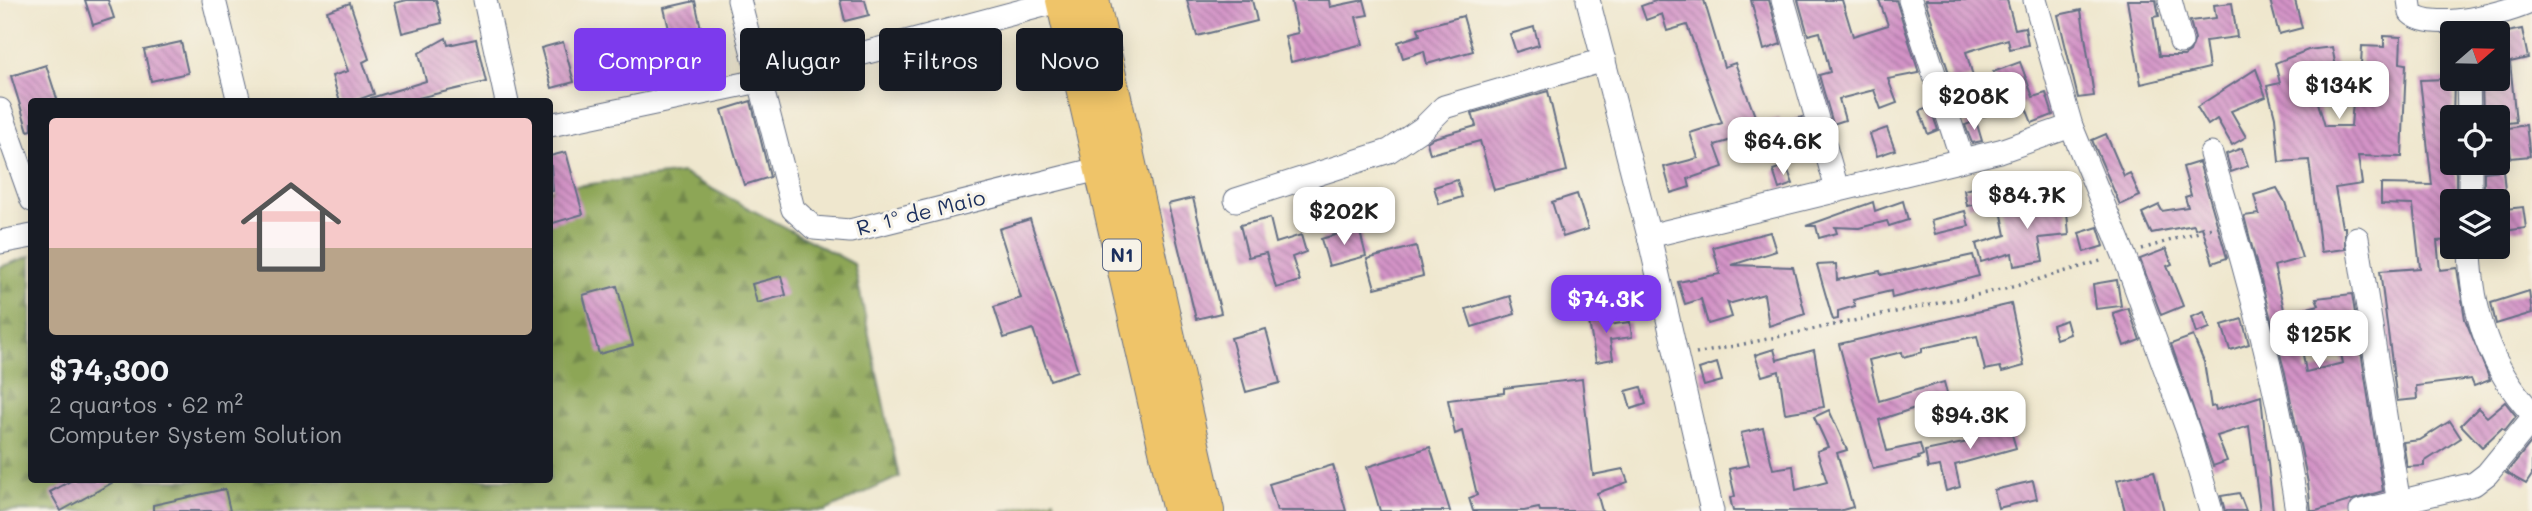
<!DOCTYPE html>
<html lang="pt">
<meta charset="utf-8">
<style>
body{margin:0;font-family:Mali,sans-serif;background:#20242c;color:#f1f3f6;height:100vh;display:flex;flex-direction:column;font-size:26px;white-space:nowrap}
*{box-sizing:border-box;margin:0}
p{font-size:23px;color:#9ea1a6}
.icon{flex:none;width:38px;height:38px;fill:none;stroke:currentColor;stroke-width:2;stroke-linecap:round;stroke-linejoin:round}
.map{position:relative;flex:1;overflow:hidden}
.drawer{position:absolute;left:28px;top:98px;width:525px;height:385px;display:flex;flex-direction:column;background:#171b24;border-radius:7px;box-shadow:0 4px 18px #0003}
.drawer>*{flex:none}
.hud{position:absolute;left:574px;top:28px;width:665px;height:63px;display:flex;gap:14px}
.needle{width:46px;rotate:70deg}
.controls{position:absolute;left:2440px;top:21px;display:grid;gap:14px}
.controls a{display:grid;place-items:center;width:70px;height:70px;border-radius:7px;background:#171b24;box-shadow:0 4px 18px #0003;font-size:35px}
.price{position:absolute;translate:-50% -60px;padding:0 16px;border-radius:14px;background:#fff;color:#222;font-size:23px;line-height:46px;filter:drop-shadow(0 2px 4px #0008)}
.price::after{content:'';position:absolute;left:50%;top:42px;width:21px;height:16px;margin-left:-10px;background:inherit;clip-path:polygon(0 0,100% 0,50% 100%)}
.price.active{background:#7c3aed;color:#fff}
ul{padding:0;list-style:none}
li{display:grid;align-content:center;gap:14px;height:371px;padding:0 21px}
li span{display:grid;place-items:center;height:217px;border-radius:7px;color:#555}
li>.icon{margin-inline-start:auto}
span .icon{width:126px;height:126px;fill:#fffc;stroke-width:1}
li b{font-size:30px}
.pill{padding:0 24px;border-radius:7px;background:#171b24;box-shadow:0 4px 18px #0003;font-size:24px;line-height:63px}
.pill.active{background:#7c3aed;color:#fff}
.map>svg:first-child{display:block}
.forest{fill:url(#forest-firs);stroke:#546a5a;stroke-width:2}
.park{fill:#b2bf61;stroke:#667760;stroke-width:2}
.building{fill:url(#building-back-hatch);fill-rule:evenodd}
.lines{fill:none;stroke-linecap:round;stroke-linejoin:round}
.minor-casing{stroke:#656f85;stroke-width:25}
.highway-casing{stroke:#656f85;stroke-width:34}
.path{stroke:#656f85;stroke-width:3.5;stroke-dasharray:2 5;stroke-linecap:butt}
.minor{stroke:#fff;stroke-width:23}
.highway{stroke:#efc469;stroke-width:32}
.labels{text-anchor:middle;stroke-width:6;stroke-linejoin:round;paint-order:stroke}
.shield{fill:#f7f3e8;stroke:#5d6a87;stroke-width:2}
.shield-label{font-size:19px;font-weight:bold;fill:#1b2f5e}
.street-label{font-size:21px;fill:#1b2f5e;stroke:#f7f3e8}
</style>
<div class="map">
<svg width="2532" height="511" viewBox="0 0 2532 511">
<defs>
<pattern id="forest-firs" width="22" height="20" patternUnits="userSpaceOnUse" patternTransform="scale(1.75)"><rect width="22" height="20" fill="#8da657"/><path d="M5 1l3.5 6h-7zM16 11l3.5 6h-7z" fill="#72884b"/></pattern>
<pattern id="building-back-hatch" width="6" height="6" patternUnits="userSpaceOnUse" patternTransform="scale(1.75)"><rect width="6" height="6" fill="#d393c6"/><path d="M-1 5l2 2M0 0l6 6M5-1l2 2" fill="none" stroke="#aa78a4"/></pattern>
</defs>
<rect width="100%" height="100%" fill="#f7f3e8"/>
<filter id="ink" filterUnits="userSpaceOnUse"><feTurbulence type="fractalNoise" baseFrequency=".0143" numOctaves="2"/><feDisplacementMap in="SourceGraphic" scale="14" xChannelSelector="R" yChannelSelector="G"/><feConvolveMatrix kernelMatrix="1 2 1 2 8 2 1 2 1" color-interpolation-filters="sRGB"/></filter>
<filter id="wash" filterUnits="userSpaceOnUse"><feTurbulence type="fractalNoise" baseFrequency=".00686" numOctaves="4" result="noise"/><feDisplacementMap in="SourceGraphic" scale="28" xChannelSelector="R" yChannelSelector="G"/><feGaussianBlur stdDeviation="1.57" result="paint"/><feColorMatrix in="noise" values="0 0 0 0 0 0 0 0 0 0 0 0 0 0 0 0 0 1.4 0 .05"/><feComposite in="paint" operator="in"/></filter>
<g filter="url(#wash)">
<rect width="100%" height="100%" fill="#efe7ce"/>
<polygon class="forest" points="682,173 854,264 899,477 825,511 0,511 0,267 31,256 32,480 550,480 550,189"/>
<polygon class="park" points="1054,499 1056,511 1001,511"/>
<g id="blocks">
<g class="building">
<polygon points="85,0 108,0 114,18 93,25"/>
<polygon points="407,0 436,0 442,23 402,33 395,3"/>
<polygon points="840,0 865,0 869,15 845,21"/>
<polygon points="1187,0 1252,0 1257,21 1197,36"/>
<polygon points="1291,0 1329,0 1330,7 1364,0 1368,15 1356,17 1363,44 1291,62 1285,36 1298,33"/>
<polygon points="1658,0 1704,0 1724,67 1735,63 1758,124 1779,118 1781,124 1802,117 1808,138 1794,143 1791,135 1747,150 1742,137 1715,145 1723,167 1688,179 1690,187 1671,193 1664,167 1698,158 1690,133 1722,123 1687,25 1667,31 1662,14 1646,20 1641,6"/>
<polygon points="1751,0 1769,0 1781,44 1764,50"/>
<polygon points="1798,0 1842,0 1853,36 1888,25 1879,0 1896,0 1919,73 1888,79 1897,103 1881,109 1874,90 1839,99 1845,120 1833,124 1819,75 1830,72 1820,32 1808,35"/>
<polygon points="1925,0 2007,0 2015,29 2025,27 2028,45 2010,49 2008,39 1966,52 1973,76 1952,82"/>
<polygon points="2127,0 2156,0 2159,16 2153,17 2159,56 2184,56 2190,52 2195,39 2190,21 2216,18 2214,5 2232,3 2237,37 2205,41 2209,68 2141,84"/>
<polygon points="2270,0 2295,0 2302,28 2279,34"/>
<polygon points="695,1 709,65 679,71 664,8"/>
<polygon points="350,3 369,59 363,62 374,94 352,102 340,102 332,76 348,71 327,11"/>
<polygon points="2081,10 2094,96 2078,98 2058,15"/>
<polygon points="1463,16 1473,51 1427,64 1424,51 1403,58 1398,42 1420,35 1418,28"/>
<polygon points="1534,27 1539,45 1516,52 1510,34"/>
<polygon points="2522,29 2528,58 2510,62 2516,122 2497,124 2497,117 2483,117 2482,82 2497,81 2497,34"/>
<path d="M2384,36L2401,37L2400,63L2406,64L2402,157L2358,156L2362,184L2335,188L2342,227H2345V249L2321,252L2309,160L2279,162L2275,117L2267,86L2280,83L2275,63L2308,50L2332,47L2337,72L2361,65L2362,46L2384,47ZM2351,82V89L2354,90L2351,126H2325L2316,96L2320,95L2319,91Z"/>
<polygon points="446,38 448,45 476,39 486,82 418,98 419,102 372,102 371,98 426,81 419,53"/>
<polygon points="801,40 805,54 786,59 783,45"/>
<polygon points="181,42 188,73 151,81 144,50"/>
<polygon points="563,42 574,82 552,88 541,48"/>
<polygon points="2020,62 2033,97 2046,93 2053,115 2032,123 2024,103 1984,116 1979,103 2001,96 1993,72"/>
<polygon points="46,65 58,102 32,102 32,130 28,131 11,76"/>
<polygon points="2256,69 2266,97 2231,111 2246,137 2232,145 2217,119 2208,125 2197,107"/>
<polygon points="2447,79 2454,79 2452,163 2456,173 2456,199 2452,199 2452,240 2437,241 2440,270 2457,268 2465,319 2490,380 2474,386 2471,379 2416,386 2417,399 2397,401 2380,271 2420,268 2413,205 2381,204 2381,184 2432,185 2420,80"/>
<polygon points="1548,91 1567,171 1494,190 1480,141 1430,154 1427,142 1433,138 1476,126 1472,113"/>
<polygon points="751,101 770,177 744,185 722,110"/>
<polygon points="1930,107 1938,130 1928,134 1920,111"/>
<polygon points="1976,121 1982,141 1972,143 1965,125"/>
<polygon points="2526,125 2530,156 2511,158 2508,128"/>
<polygon points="1887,128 1895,150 1877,156 1870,134"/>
<polygon points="2106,134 2124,176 2130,173 2140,196 2120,205 2092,140"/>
<polygon points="2242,148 2248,166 2231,172 2226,154"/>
<polygon points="566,152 583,214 550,224 550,192 553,191 550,156"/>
<polygon points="2199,162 2227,258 2213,263 2202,227 2195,229 2194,225 2151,233 2142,213 2159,205 2162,211 2188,207 2185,197 2191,195 2183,167"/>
<polygon points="1786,165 1793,184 1779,189 1773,170"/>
<polygon points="2503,170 2505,190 2484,192 2484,172"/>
<polygon points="1457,180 1462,197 1439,204 1434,187"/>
<polygon points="1982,186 1985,203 1967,206 1964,190"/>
<path d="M2277,188L2285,202L2302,258L2274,266L2285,314L2319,305L2316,298L2352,294L2383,491L2316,511H2311L2308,483L2285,373L2244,216L2259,214L2254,195ZM2335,327L2343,363L2306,372L2299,332Z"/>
<polygon points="1577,194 1588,229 1563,237 1552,202"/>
<polygon points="1193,198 1221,313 1196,319 1168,204"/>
<polygon points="2066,200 2069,235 2039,238 2043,261 2014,266 2012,253 1981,262 1976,244 2006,235 2000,205"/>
<polygon points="1903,201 1908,220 1889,226 1887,221 1859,228 1835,227 1837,233 1819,238 1816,226 1806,226 1873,202 1875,211"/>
<polygon points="2523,207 2526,228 2497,232 2497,210"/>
<polygon points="1965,211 1969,226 1935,234 1931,220"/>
<polygon points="1270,218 1276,243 1301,235 1306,252 1292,257 1300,281 1276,288 1266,253 1248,257 1240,225"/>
<polygon points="1030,219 1078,371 1050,380 1033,329 1004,338 994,307 1021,298 999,229"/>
<polygon points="2098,227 2104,246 2084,252 2079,233"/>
<polygon points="1359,228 1366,256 1329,266 1321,239"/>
<polygon points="1770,232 1776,251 1732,265 1793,267 1805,314 1769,326 1764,294 1728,304 1727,301 1732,317 1708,324 1701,299 1685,304 1678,282 1720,274 1713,247"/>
<polygon points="1416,246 1423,276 1375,288 1367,259"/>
<polygon points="2166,249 2172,264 2167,266 2183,306 2161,315 2140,259"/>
<polygon points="1973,255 1979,276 1892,298 1891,291 1853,300 1855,306 1838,311 1838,319 1833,320 1817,265 1836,264 1837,280 1880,271 1881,275"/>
<polygon points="781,276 786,295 757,303 752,284"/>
<polygon points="2117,280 2121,306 2096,309 2093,284"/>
<polygon points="617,286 633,345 599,354 583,295"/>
<polygon points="2529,291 2532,313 2496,324 2491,303"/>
<polygon points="1510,296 1515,314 1472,327 1466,309"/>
<polygon points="2011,304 2024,366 2002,372 2000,367 1985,370 1977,336 1922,348 1922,352 1903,357 1902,352 1869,360 1879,401 1944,382 1948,397 1879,420 1887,451 1920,444 1923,455 1918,457 1919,459 1873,469 1839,344"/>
<polygon points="2128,308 2140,340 2124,346 2113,313"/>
<polygon points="2204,312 2210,328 2196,333 2191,317"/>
<polygon points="1606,313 1608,325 1630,322 1632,337 1610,340 1613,359 1596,362 1588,316"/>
<polygon points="2242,319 2249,344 2230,350 2222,325"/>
<polygon points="2066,320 2070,334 2056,339 2052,325"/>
<polygon points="1266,329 1280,383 1246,392 1231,338"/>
<polygon points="2193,336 2204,362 2211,407 2215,406 2216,410 2261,396 2273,511 2260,511 2249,426 2217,436 2227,461 2213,466 2171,344"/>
<polygon points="1774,349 1777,360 1814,350 1824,407 1785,413 1779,371 1762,376 1755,355"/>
<polygon points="1717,363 1722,381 1704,386 1699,369"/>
<polygon points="1582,379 1593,475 1623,469 1628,482 1597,493 1602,511 1540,511 1539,508 1524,511 1473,511 1469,498 1477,495 1462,431 1455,434 1448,400 1504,393 1504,388"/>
<polygon points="1641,387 1646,404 1631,409 1626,391"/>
<polygon points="2505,402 2516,416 2505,430 2502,428 2482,447 2461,425 2478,408 2487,417"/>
<polygon points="1829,410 1847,450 1837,453 1853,507 1839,511 1733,511 1730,498 1735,496 1729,469 1749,465 1741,433 1763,428 1773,469 1793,466 1796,490 1827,482 1817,451 1828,447 1814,417"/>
<polygon points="2008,421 2016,448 1955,465 1960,487 1946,491 1940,466 1928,468 1925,451 1973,441 1971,432"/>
<polygon points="2450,421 2461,438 2424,462 2424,466 2407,467 2403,442 2420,440"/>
<polygon points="2532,441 2532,475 2526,484 2506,473"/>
<polygon points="1430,447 1450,511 1380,511 1367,467"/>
<polygon points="1333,465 1346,511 1277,511 1269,484"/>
<polygon points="2154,471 2164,511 2125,511 2117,480"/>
<polygon points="72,480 117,480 61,511 50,492"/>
<polygon points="2033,481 2037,499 1998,508 1994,490"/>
<polygon points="225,489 230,511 153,511 153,505"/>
<polygon points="2239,493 2246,511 2225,511 2221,496"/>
</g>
</g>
</g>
<g filter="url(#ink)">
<use href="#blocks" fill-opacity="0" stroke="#656f85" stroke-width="2"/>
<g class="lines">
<defs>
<g id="minor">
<polyline points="214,0 239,102"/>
<polyline points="485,0 507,102"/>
<polyline points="739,0 793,209 814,228 850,231 1102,168"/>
<polyline points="1588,0 1649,236 1712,511"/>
<polyline points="1783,0 1837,189"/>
<polyline points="1910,0 1962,159"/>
<polyline points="2035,0 2071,126 2124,255 2188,431 2211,511"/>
<polyline points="2170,0 2181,42"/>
<path d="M2409,0L2411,13C2432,33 2508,13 2532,1"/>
<polyline points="2468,79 2469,117"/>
<polyline points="0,110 32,200"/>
<polyline points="550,125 759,81 1063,0"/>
<path d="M2211,154C2247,271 2279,390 2297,511"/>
<polyline points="1236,200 1389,151 1423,128 1444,107 1604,60"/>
<polyline points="2470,201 2470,163"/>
<polyline points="1649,236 2000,151 2071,126"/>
<polyline points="2357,238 2399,504"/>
<polyline points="0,242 32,236"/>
<path d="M2470,247C2471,309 2489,367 2532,413"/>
<polyline points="2361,511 2474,484 2487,474 2532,419"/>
</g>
<g id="highway">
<polyline points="1062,0 1179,511"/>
<polyline points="1093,0 1208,511"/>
</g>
</defs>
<use href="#minor" class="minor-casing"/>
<use href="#highway" class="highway-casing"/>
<g class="path">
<polyline points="2142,249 2215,227"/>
<polyline points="1696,354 2005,289 2104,260"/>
</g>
<use href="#minor" class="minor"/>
<use href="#highway" class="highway"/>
</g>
</g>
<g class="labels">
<rect class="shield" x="1103" y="239.5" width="38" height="31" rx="5"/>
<g class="shield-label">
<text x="1122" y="262">N1</text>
</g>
<g class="street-label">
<text transform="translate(921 213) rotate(-14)" y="7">R. 1º de Maio</text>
</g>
</g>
</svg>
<div class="controls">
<a><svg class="needle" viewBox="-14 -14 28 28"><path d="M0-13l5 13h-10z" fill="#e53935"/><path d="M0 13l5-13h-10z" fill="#9ea1a6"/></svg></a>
<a><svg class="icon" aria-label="locate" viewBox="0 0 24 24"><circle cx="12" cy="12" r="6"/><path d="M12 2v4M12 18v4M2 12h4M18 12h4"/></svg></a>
<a><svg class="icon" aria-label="layers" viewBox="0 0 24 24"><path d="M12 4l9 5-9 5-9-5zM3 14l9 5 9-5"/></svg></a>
</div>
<b class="price" style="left:2339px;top:121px">$134K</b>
<b class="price" style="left:1974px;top:132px">$208K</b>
<b class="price" style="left:1783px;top:177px">$64.6K</b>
<b class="price" style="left:2027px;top:231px">$84.7K</b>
<b class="price" style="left:1344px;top:247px">$202K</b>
<b class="price active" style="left:1606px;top:335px">$74.3K</b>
<b class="price" style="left:2319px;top:370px">$125K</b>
<b class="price" style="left:1970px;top:451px">$94.3K</b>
<div class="hud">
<a class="pill active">Comprar</a>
<a class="pill">Alugar</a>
<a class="pill">Filtros</a>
<a class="pill">Novo</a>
</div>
<section class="drawer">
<ul>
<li><span style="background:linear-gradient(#f6c9c9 60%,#b9a48a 0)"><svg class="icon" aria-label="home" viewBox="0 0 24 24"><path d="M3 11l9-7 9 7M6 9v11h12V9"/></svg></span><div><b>$74,300</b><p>2 quartos · 62 m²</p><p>Computer System Solution</p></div></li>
</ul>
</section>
</div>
